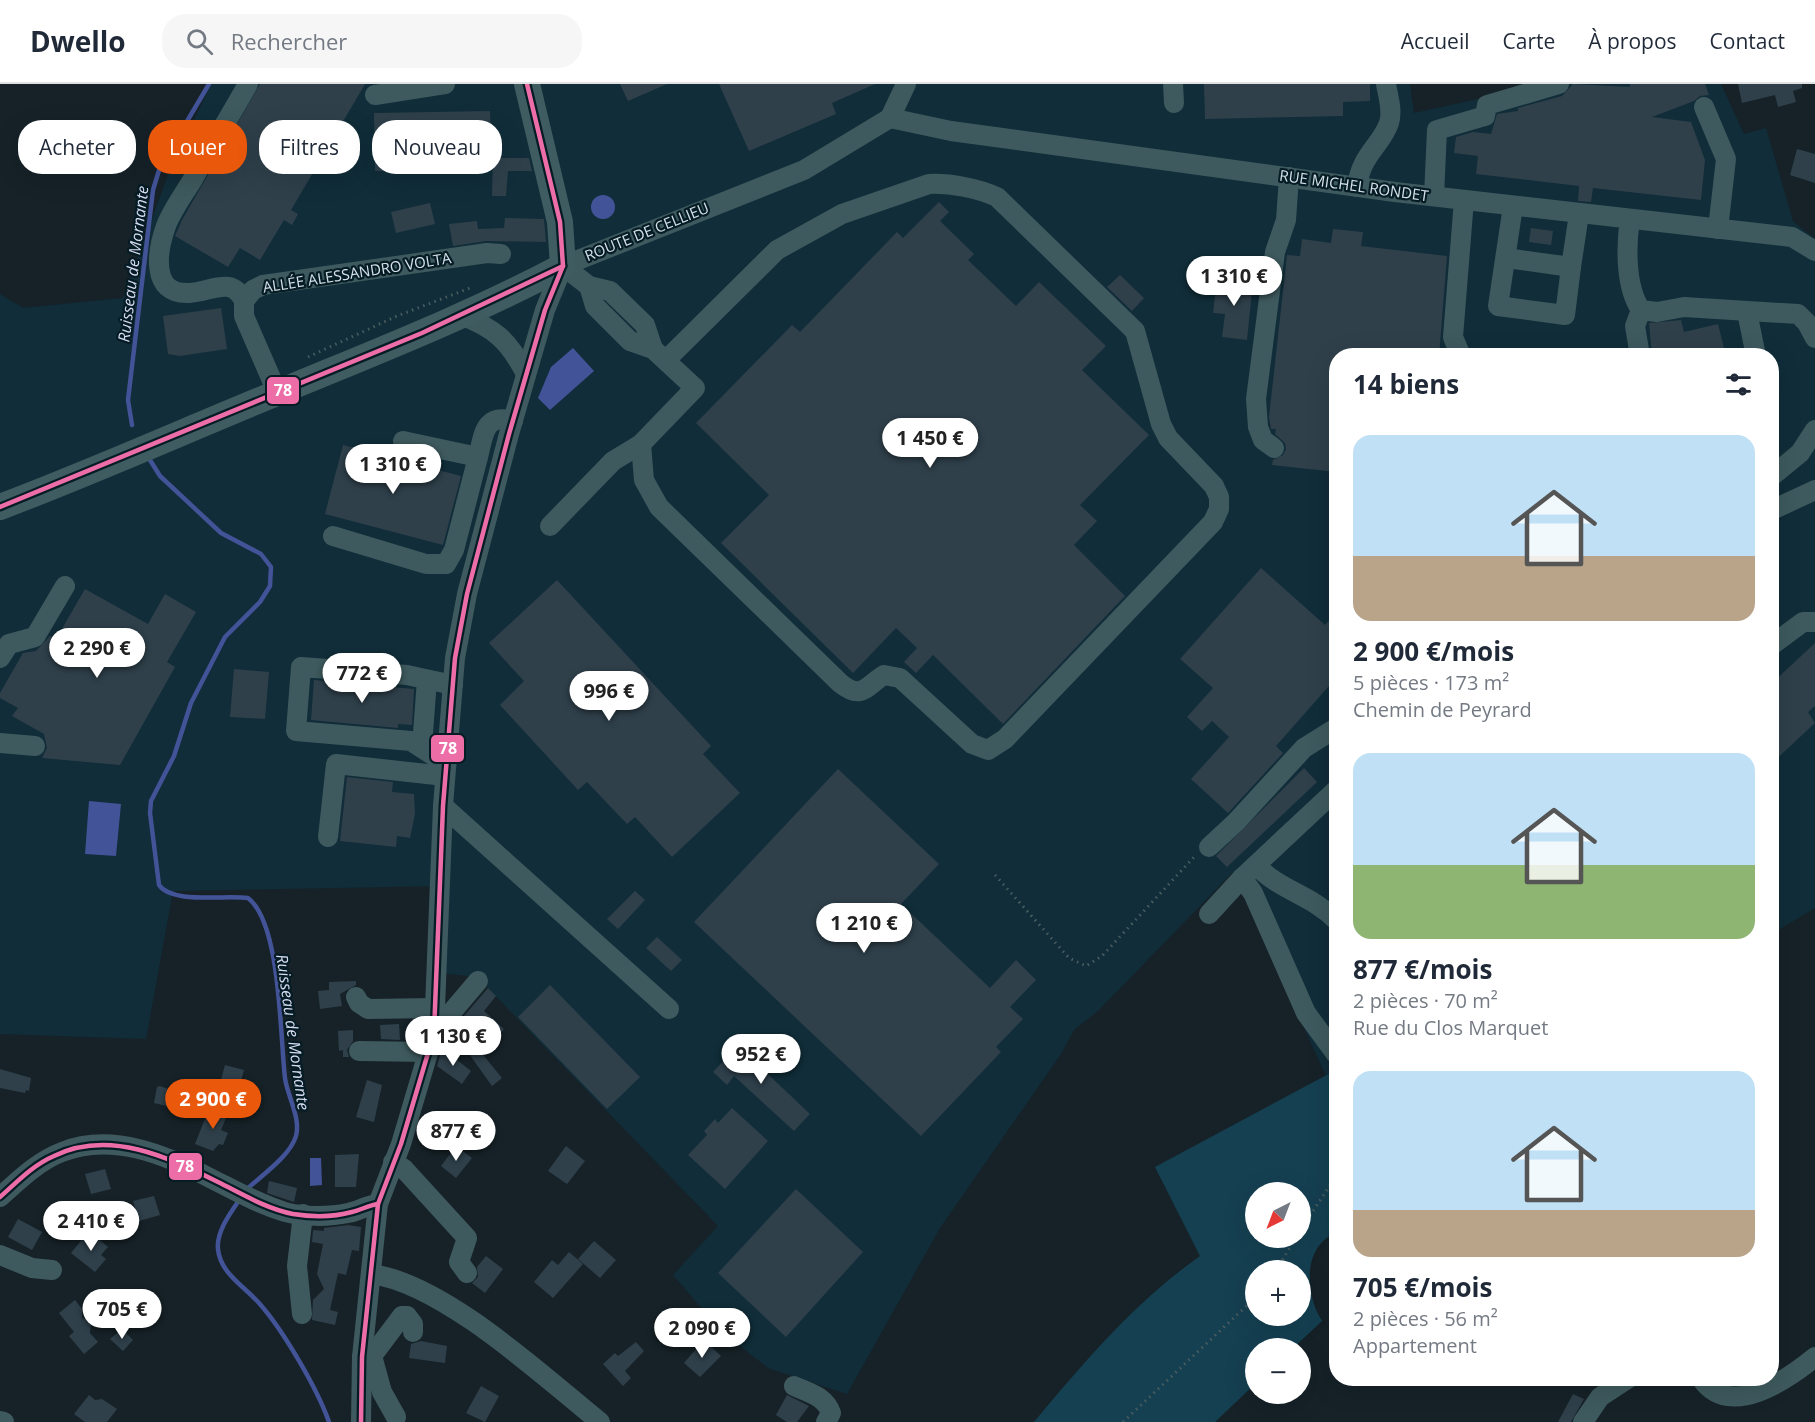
<!DOCTYPE html>
<html lang="fr">
<meta charset="utf-8">
<style>
body{margin:0;font-family:"Open Sans",sans-serif;background:#f6f6f7;color:#1f2937;height:100vh;display:flex;flex-direction:column;font-size:22px;white-space:nowrap}
*{box-sizing:border-box;margin:0}
p{font-size:20px;color:#747a83}
.icon{flex:none;width:33px;height:33px;fill:none;stroke:currentColor;stroke-width:2;stroke-linecap:round;stroke-linejoin:round}
.map{position:relative;flex:1;overflow:hidden}
.panel{position:absolute;left:1329px;top:264px;width:450px;height:1038px;display:flex;flex-direction:column;background:#fff;border-radius:24px;box-shadow:0 6px 24px #0002}
.panel>*{flex:none}
.top-card{position:absolute;left:18px;top:36px;width:570px;height:54px;display:flex;gap:12px}
.needle{width:39px;rotate:222deg}
.tools{position:absolute;left:1245px;top:1098px;display:grid;gap:12px}
.tools a{display:grid;place-items:center;width:66px;height:66px;border-radius:50%;background:#fff;box-shadow:0 6px 24px #0002;font-size:30px}
.price{position:absolute;translate:-50% -51px;padding:0 14px;border-radius:21px;background:#fff;color:#222;font-size:20px;line-height:39px;filter:drop-shadow(0 2px 3px #0008)}
.price::after{content:'';position:absolute;left:50%;top:36px;width:18px;height:14px;margin-left:-9px;background:inherit;clip-path:polygon(0 0,100% 0,50% 100%)}
.price.active{background:#ea580c;color:#fff}
ul{padding:0;list-style:none}
li{display:grid;align-content:center;gap:12px;height:318px;padding:0 24px}
li span{display:grid;place-items:center;height:186px;border-radius:18px;color:#555}
li>.icon{margin-inline-start:auto}
span .icon{width:108px;height:108px;fill:#fffc;stroke-width:1}
li b{font-size:26px}
h2{display:flex;justify-content:space-between;align-items:center;height:72px;padding:0 24px;font-size:26px}
.pill{padding:0 21px;border-radius:24px;background:#fff;box-shadow:0 6px 24px #0002;font-size:21px;line-height:54px}
.pill.active{background:#ea580c;color:#fff}
header{display:flex;align-items:center;gap:36px;box-sizing:border-box;height:84px;padding:0 30px;background:#fff;border-bottom:2px solid #e0e1e3}
header strong{font-size:28px}
nav{display:flex;gap:33px;margin-inline-start:auto;font-size:21px}
.search{width:420px;height:54px;background:#f6f6f7;display:flex;align-items:center;gap:15px;box-sizing:border-box;padding:0 21px;border-radius:24px;color:#747a83;font-size:22px}
.map>svg:first-child{display:block}
.built{fill:#102d39}
.green{fill:#154052;fill-rule:evenodd}
.water{fill:#435398}
.lines{fill:none;stroke-linecap:round;stroke-linejoin:round}
.stream{stroke:#435398;stroke-width:4.5}
.building{fill:#2f404b}
.path{stroke:#4a5d60;stroke-width:3;stroke-dasharray:1.5 4.5;stroke-linecap:butt}
.minor{stroke:#3e5a5e;stroke-width:20}
.major{stroke:#3f5c61;stroke-width:26}
.bus-1-casing{stroke:#061c25;stroke-width:9}
.bus-1{stroke:#ed6ea7;stroke-width:4.5}
.labels{text-anchor:middle;stroke-width:4.5;stroke-linejoin:round;paint-order:stroke}
.street-label{font-size:15px;fill:#d4e1e7;stroke:#061c25}
.water-label{font-size:16px;font-style:italic;fill:#d6dcf2;stroke:#061c25}
.line-badge{stroke:#061c25;stroke-width:2}
.badge-label{font-size:16px;text-anchor:middle;font-weight:bold;fill:#fff}
</style>
<header>
<strong>Dwello</strong>
<div class="search"><svg class="icon" aria-label="search" viewBox="0 0 24 24"><circle cx="10" cy="10" r="6"/><path d="M15 15l6 6"/></svg>Rechercher</div>
<nav><a>Accueil</a><a>Carte</a><a>À propos</a><a>Contact</a></nav>
</header>
<div class="map">
<svg width="1815" height="1338" viewBox="0 0 1815 1338">
<rect width="100%" height="100%" fill="#162228"/>
<polygon class="built" points="211,0 1410,0 1414,29 1546,0 1721,0 1744,50 1766,44 1793,137 1815,155 1815,824 1772,850 1772,272 1336,272 1336,986 1326,992 1233,788 1098,927 1074,946 1061,970 940,1144 847,1310 768,1284 722,1248 673,1191 718,1142 477,893 440,889 445,802 173,807 146,955 0,950 0,210 23,224 123,214 168,91"/>
<path class="green" d="M1336,986V1149C1302,1162 1305,1211 1322,1237L1293,1264H1256L1255,1300L1215,1338H1034C1085,1277 1135,1218 1200,1172L1155,1083ZM1256,1108H1300V1154H1256ZM1256,1186H1300V1232H1256Z"/>
<g class="water">
<circle cx="603" cy="123" r="12"/>
<polygon points="573,264 594,287 550,326 538,314 551,283"/>
<polygon points="89,717 121,720 116,772 85,770"/>
<polygon points="310,1074 321,1074 322,1101 310,1102"/>
</g>
<g class="lines">
<g class="stream">
<polyline points="132,341 128,316 153,106 160,83 209,0"/>
<path d="M150,376L160,392L221,449L261,470L271,483L270,502L260,518L225,553L191,619L174,672L151,717L150,729L159,801C172,820 224,811 248,814C281,839 280,953 285,994C287,1011 301,1034 296,1052C290,1072 262,1091 247,1105"/>
<path d="M240,1115C231,1128 216,1148 218,1165C220,1189 244,1202 259,1219C283,1246 317,1304 329,1338"/>
</g>
</g>
<g class="building">
<polygon points="260,0 365,0 291,126 298,130 292,141 284,136 260,176 240,164 228,183 175,152 182,136"/>
<polygon points="620,0 667,0 628,17"/>
<polygon points="719,0 875,0 832,19 836,30 749,67"/>
<polygon points="1204,0 1370,0 1370,17 1343,18 1343,32 1205,35"/>
<polygon points="1573,0 1630,3 1630,0 1705,0 1709,11 1700,12 1694,17 1652,33 1691,38 1705,76 1701,116 1593,104 1591,118 1578,117 1579,102 1476,90 1478,72 1454,69 1456,53 1473,48 1491,50 1497,30 1518,27 1518,24 1562,12"/>
<polygon points="1738,0 1802,0 1802,4 1793,7 1796,18 1778,23 1775,11 1742,19"/>
<polygon points="490,27 492,75 433,76 433,87 375,87 374,29"/>
<polygon points="1797,65 1815,70 1815,99 1790,91"/>
<polygon points="493,74 529,74 532,87 508,87 506,112 492,112"/>
<polygon points="939,118 949,128 940,137 974,170 968,176 1016,222 1039,198 1106,262 1082,286 1149,351 1080,421 1097,437 1074,461 1125,512 1003,640 933,571 916,589 904,578 917,564 896,544 853,589 721,459 769,411 696,339 792,241 800,248 897,148 903,154"/>
<polygon points="430,119 435,140 396,149 391,128"/>
<polygon points="505,134 544,135 546,158 486,157 453,162 449,140 477,137 478,145 504,144"/>
<polygon points="1531,144 1553,147 1551,161 1529,158"/>
<polygon points="1333,145 1363,148 1361,162 1447,172 1439,272 1336,272 1336,388 1272,381 1273,376 1283,371 1286,365 1285,359 1275,350 1276,345 1271,345 1269,333 1287,171 1300,172 1302,155 1331,159"/>
<polygon points="1120,191 1144,214 1132,227 1107,203"/>
<polygon points="1217,194 1253,198 1247,256 1222,253 1225,230 1213,229"/>
<polygon points="221,224 227,265 180,272 168,270 163,232"/>
<polygon points="1681,236 1684,248 1718,240 1726,272 1652,272 1649,239"/>
<polygon points="343,361 461,392 443,461 325,430"/>
<polygon points="1261,484 1325,541 1336,528 1336,594 1276,662 1283,669 1228,729 1191,695 1229,653 1212,637 1202,647 1187,633 1213,604 1180,575"/>
<polygon points="557,496 711,662 703,670 740,709 672,773 635,733 627,740 587,698 578,706 500,621 524,597 489,559"/>
<polygon points="85,505 148,540 165,510 196,528 167,578 175,583 120,681 42,674 47,664 44,650 12,632 18,624 0,614 0,609 23,569 36,567 50,552 56,555"/>
<polygon points="1815,559 1815,622 1808,628 1815,639 1772,679 1772,599"/>
<polygon points="234,585 269,588 265,635 230,633"/>
<polygon points="314,596 414,605 412,641 398,640 398,644 311,636"/>
<polygon points="1304,684 1317,698 1227,783 1216,772"/>
<polygon points="838,685 939,780 901,820 990,904 1016,876 1036,896 1010,923 1023,935 996,963 1001,968 921,1052 694,838"/>
<polygon points="347,693 393,698 392,708 414,710 415,730 410,754 397,752 396,763 340,757"/>
<polygon points="635,807 645,816 618,845 607,835"/>
<polygon points="657,853 682,876 671,887 646,864"/>
<polygon points="356,897 356,901 340,910 342,922 320,925 318,907 329,906 329,898"/>
<polygon points="550,901 640,993 607,1025 518,933"/>
<polygon points="488,904 496,912 484,927 504,945 489,963 458,939"/>
<polygon points="399,940 400,956 381,955 380,941"/>
<polygon points="353,946 353,957 347,966 349,973 343,973 343,966 339,967 338,947"/>
<polygon points="742,957 755,969 751,974 810,1030 794,1047 734,992 727,1001 713,988"/>
<polygon points="475,961 502,994 492,1002 467,967"/>
<polygon points="442,964 471,987 462,1000 437,982"/>
<polygon points="225,981 244,986 238,1007 219,1003"/>
<polygon points="0,985 31,994 29,1007 26,1006 25,1009 0,1004"/>
<polygon points="367,996 382,1001 374,1038 356,1033"/>
<polygon points="160,1002 174,1007 171,1023 154,1019 157,1003"/>
<polygon points="210,1022 228,1029 221,1046 228,1049 223,1061 219,1060 213,1067 195,1060"/>
<polygon points="732,1024 768,1057 725,1105 688,1071 707,1051 704,1047 715,1035 718,1039"/>
<polygon points="456,1062 472,1074 456,1094 441,1082"/>
<polygon points="566,1062 585,1077 567,1100 548,1087"/>
<polygon points="359,1070 356,1103 335,1103 335,1071"/>
<polygon points="105,1085 111,1105 91,1110 85,1090"/>
<polygon points="269,1097 297,1104 294,1118 267,1109"/>
<polygon points="796,1105 863,1168 786,1253 718,1189"/>
<polygon points="154,1112 160,1131 139,1137 133,1117"/>
<polygon points="18,1135 42,1148 32,1166 8,1153"/>
<polygon points="348,1141 361,1143 359,1167 352,1166 346,1191 338,1189 330,1226 338,1228 335,1241 312,1236 313,1216 324,1205 317,1190 323,1160 312,1158 313,1146 324,1147 324,1144"/>
<polygon points="89,1147 108,1163 101,1171 106,1175 95,1188 71,1169"/>
<polygon points="594,1157 616,1176 600,1194 578,1175"/>
<polygon points="569,1168 583,1180 553,1214 534,1198 552,1176 558,1181"/>
<polygon points="486,1172 503,1185 485,1209 472,1199 478,1193 477,1183"/>
<polygon points="75,1216 82,1225 82,1234 91,1236 90,1249 98,1258 84,1270 69,1252 74,1248 59,1229"/>
<polygon points="122,1245 133,1256 123,1267 110,1255"/>
<polygon points="704,1256 721,1272 700,1293 684,1279"/>
<polygon points="421,1257 447,1262 445,1279 409,1274 411,1260"/>
<polygon points="636,1258 644,1267 625,1287 631,1294 623,1302 603,1280 615,1269 618,1272"/>
<polygon points="481,1302 499,1312 485,1338 466,1329"/>
<polygon points="1573,1310 1584,1315 1571,1338 1558,1338"/>
<polygon points="89,1311 95,1316 102,1315 117,1325 107,1338 85,1338 74,1330"/>
<polygon points="787,1311 809,1322 797,1338 787,1338 776,1331"/>
</g>
<g class="lines">
<g class="path">
<polyline points="308,273 397,232 470,204"/>
<polyline points="995,791 1069,874 1086,882 1102,872 1195,772"/>
<polyline points="1300,1147 1336,1092"/>
<polyline points="1276,1186 1296,1154"/>
<polyline points="1123,1338 1256,1213"/>
</g>
<g class="minor">
<polyline points="1173,0 1174,19"/>
<polyline points="375,11 445,0"/>
<polyline points="1704,23 1726,75 1718,145"/>
<polyline points="890,34 951,47 1395,108 1792,153 1815,167"/>
<path d="M1357,103C1361,70 1381,62 1389,39C1393,27 1388,12 1386,0"/>
<polyline points="1434,112 1437,46 1485,32 1487,21 1559,0"/>
<path d="M1630,135C1626,162 1625,203 1641,226L1657,228L1684,223L1798,230L1807,239L1815,254"/>
<polyline points="1506,174 1571,183 1565,231 1498,222 1513,122"/>
<polyline points="563,182 804,86 890,34 906,0"/>
<polyline points="563,182 589,202 610,207 645,241 653,265"/>
<polyline points="1571,183 1579,130"/>
<path d="M244,217C232,191 211,208 189,209C150,211 157,167 166,142C172,126 184,110 193,95C211,63 230,32 248,0"/>
<polyline points="1747,228 1756,272"/>
<path d="M460,231C495,244 509,257 526,290"/>
<polyline points="1461,272 1453,253 1464,116"/>
<polyline points="1640,272 1635,242 1641,226"/>
<polyline points="277,308 244,232 244,217 253,206 263,201 487,169 501,170"/>
<path d="M403,357L478,373C484,350 484,329 513,337"/>
<path d="M641,360L644,396L659,423L840,599C862,617 866,602 884,591L900,594L972,660L988,666L1005,655L1213,438L1219,425V413L1214,402L1168,354L1161,340L1135,247L997,113C977,104 950,99 929,100L842,130L777,166L666,276"/>
<polyline points="1274,364 1263,356 1258,343 1256,315 1275,168 1286,136 1289,93"/>
<polyline points="1772,392 1800,369 1815,346"/>
<polyline points="1772,426 1815,406"/>
<polyline points="550,442 613,377 641,360 695,304 653,265 630,257 595,222 589,202"/>
<polyline points="333,452 426,480 446,480 454,466 478,373"/>
<polyline points="1772,561 1803,538 1815,538"/>
<polyline points="0,574 9,560 35,553 65,502"/>
<polyline points="0,659 35,662"/>
<polyline points="422,662 427,596"/>
<polyline points="447,673 434,672 411,657 296,647 301,583 407,591 453,601"/>
<polyline points="443,722 669,925"/>
<polyline points="328,753 336,680 445,692"/>
<polyline points="1209,763 1236,738 1304,664 1336,644"/>
<path d="M1256,781C1280,807 1310,810 1336,836"/>
<polyline points="1242,794 1253,809 1306,929 1336,970"/>
<polyline points="1209,830 1242,794 1336,706"/>
<polyline points="356,913 359,919 368,925 436,924"/>
<polyline points="434,949 478,897"/>
<polyline points="359,967 428,968"/>
<polyline points="393,1078 404,1085 467,1154 459,1178 467,1189"/>
<path d="M0,1113C18,1097 38,1077 62,1068C112,1048 166,1071 210,1094C234,1106 258,1120 285,1128C303,1133 329,1133 348,1129C359,1127 367,1121 378,1120"/>
<polyline points="0,1171 32,1184 52,1186"/>
<path d="M371,1190C443,1199 543,1292 600,1338"/>
<polyline points="302,1230 297,1182 303,1130"/>
<polyline points="372,1272 402,1232 407,1232 413,1240 413,1248"/>
<polyline points="362,1273 372,1272 382,1308 396,1333"/>
<path d="M1701,1294C1729,1337 1788,1295 1815,1273"/>
<path d="M794,1302C809,1309 825,1312 831,1329L826,1338"/>
<polyline points="0,1337 4,1338"/>
<polyline points="361,1338 362,1273 378,1120 401,1060 434,949 443,722 455,574 467,510 509,350 545,226 563,182"/>
<polyline points="1583,1338 1600,1313 1629,1294"/>
</g>
<path class="major" d="M0,423C93,388 184,347 277,309C373,269 471,231 563,182L560,138L527,0"/>
<defs>
<g id="bus-1">
<polyline points="0,423 422,249 563,182"/>
<path d="M0,1113C17,1098 33,1081 54,1072C109,1045 168,1073 218,1098C242,1110 267,1125 293,1130C312,1133 334,1133 352,1128C361,1126 369,1121 378,1120"/>
<polyline points="361,1338 362,1273 378,1120 401,1060 434,949 443,722 455,574 467,510 509,350 545,226 563,182 560,138 527,0"/>
</g>
</defs>
<use href="#bus-1" class="bus-1-casing"/>
<use href="#bus-1" class="bus-1"/>
</g>
<g class="labels">
<g class="street-label">
<text transform="translate(1354 102) rotate(8)" y="5">RUE MICHEL RONDET</text>
<text transform="translate(647 148) rotate(-22)" y="5">ROUTE DE CELLIEU</text>
<text transform="translate(357 189) rotate(-9)" y="5">ALLÉE ALESSANDRO VOLTA</text>
</g>
<g class="water-label">
<text transform="translate(133 180) rotate(-83)" y="6">Ruisseau de Mornante</text>
<text transform="translate(293 948) rotate(82)" y="6">Ruisseau de Mornante</text>
</g>
</g>
<g class="line-badge">
<rect x="266" y="292" width="34" height="29" rx="6" fill="#ed6ea7"/>
<rect x="430" y="650" width="35" height="29" rx="6" fill="#ed6ea7"/>
<rect x="168" y="1068" width="35" height="29" rx="6" fill="#ed6ea7"/>
</g>
<g class="badge-label">
<text x="283" y="312">78</text>
<text x="448" y="670">78</text>
<text x="185" y="1088">78</text>
</g>
</svg>
<div class="tools">
<a><svg class="needle" viewBox="-14 -14 28 28"><path d="M0-13l5 13h-10z" fill="#e53935"/><path d="M0 13l5-13h-10z" fill="#747a83"/></svg></a>
<a>+</a>
<a>−</a>
</div>
<b class="price" style="left:1234px;top:223px">1 310 €</b>
<b class="price" style="left:930px;top:385px">1 450 €</b>
<b class="price" style="left:393px;top:411px">1 310 €</b>
<b class="price" style="left:97px;top:595px">2 290 €</b>
<b class="price" style="left:362px;top:620px">772 €</b>
<b class="price" style="left:609px;top:638px">996 €</b>
<b class="price" style="left:864px;top:870px">1 210 €</b>
<b class="price" style="left:453px;top:983px">1 130 €</b>
<b class="price" style="left:761px;top:1001px">952 €</b>
<b class="price active" style="left:213px;top:1046px">2 900 €</b>
<b class="price" style="left:456px;top:1078px">877 €</b>
<b class="price" style="left:91px;top:1168px">2 410 €</b>
<b class="price" style="left:122px;top:1256px">705 €</b>
<b class="price" style="left:702px;top:1275px">2 090 €</b>
<div class="top-card">
<a class="pill">Acheter</a>
<a class="pill active">Louer</a>
<a class="pill">Filtres</a>
<a class="pill">Nouveau</a>
</div>
<section class="panel">
<h2>14 biens<svg class="icon" aria-label="filters" viewBox="0 0 24 24"><path d="M4 7h16M4 17h16"/><circle cx="9" cy="7" r="2"/><circle cx="15" cy="17" r="2"/></svg></h2>
<ul>
<li><span style="background:linear-gradient(#bfe0f5 65%,#b9a48a 0)"><svg class="icon" aria-label="home" viewBox="0 0 24 24"><path d="M3 11l9-7 9 7M6 9v11h12V9"/></svg></span><div><b>2 900 €/mois</b><p>5 pièces · 173 m²</p><p>Chemin de Peyrard</p></div></li>
<li><span style="background:linear-gradient(#bfe0f5 60%,#8fb573 0)"><svg class="icon" aria-label="home" viewBox="0 0 24 24"><path d="M3 11l9-7 9 7M6 9v11h12V9"/></svg></span><div><b>877 €/mois</b><p>2 pièces · 70 m²</p><p>Rue du Clos Marquet</p></div></li>
<li><span style="background:linear-gradient(#bfe0f5 75%,#b9a48a 0)"><svg class="icon" aria-label="home" viewBox="0 0 24 24"><path d="M3 11l9-7 9 7M6 9v11h12V9"/></svg></span><div><b>705 €/mois</b><p>2 pièces · 56 m²</p><p>Appartement</p></div></li>
</ul>
</section>
</div>
